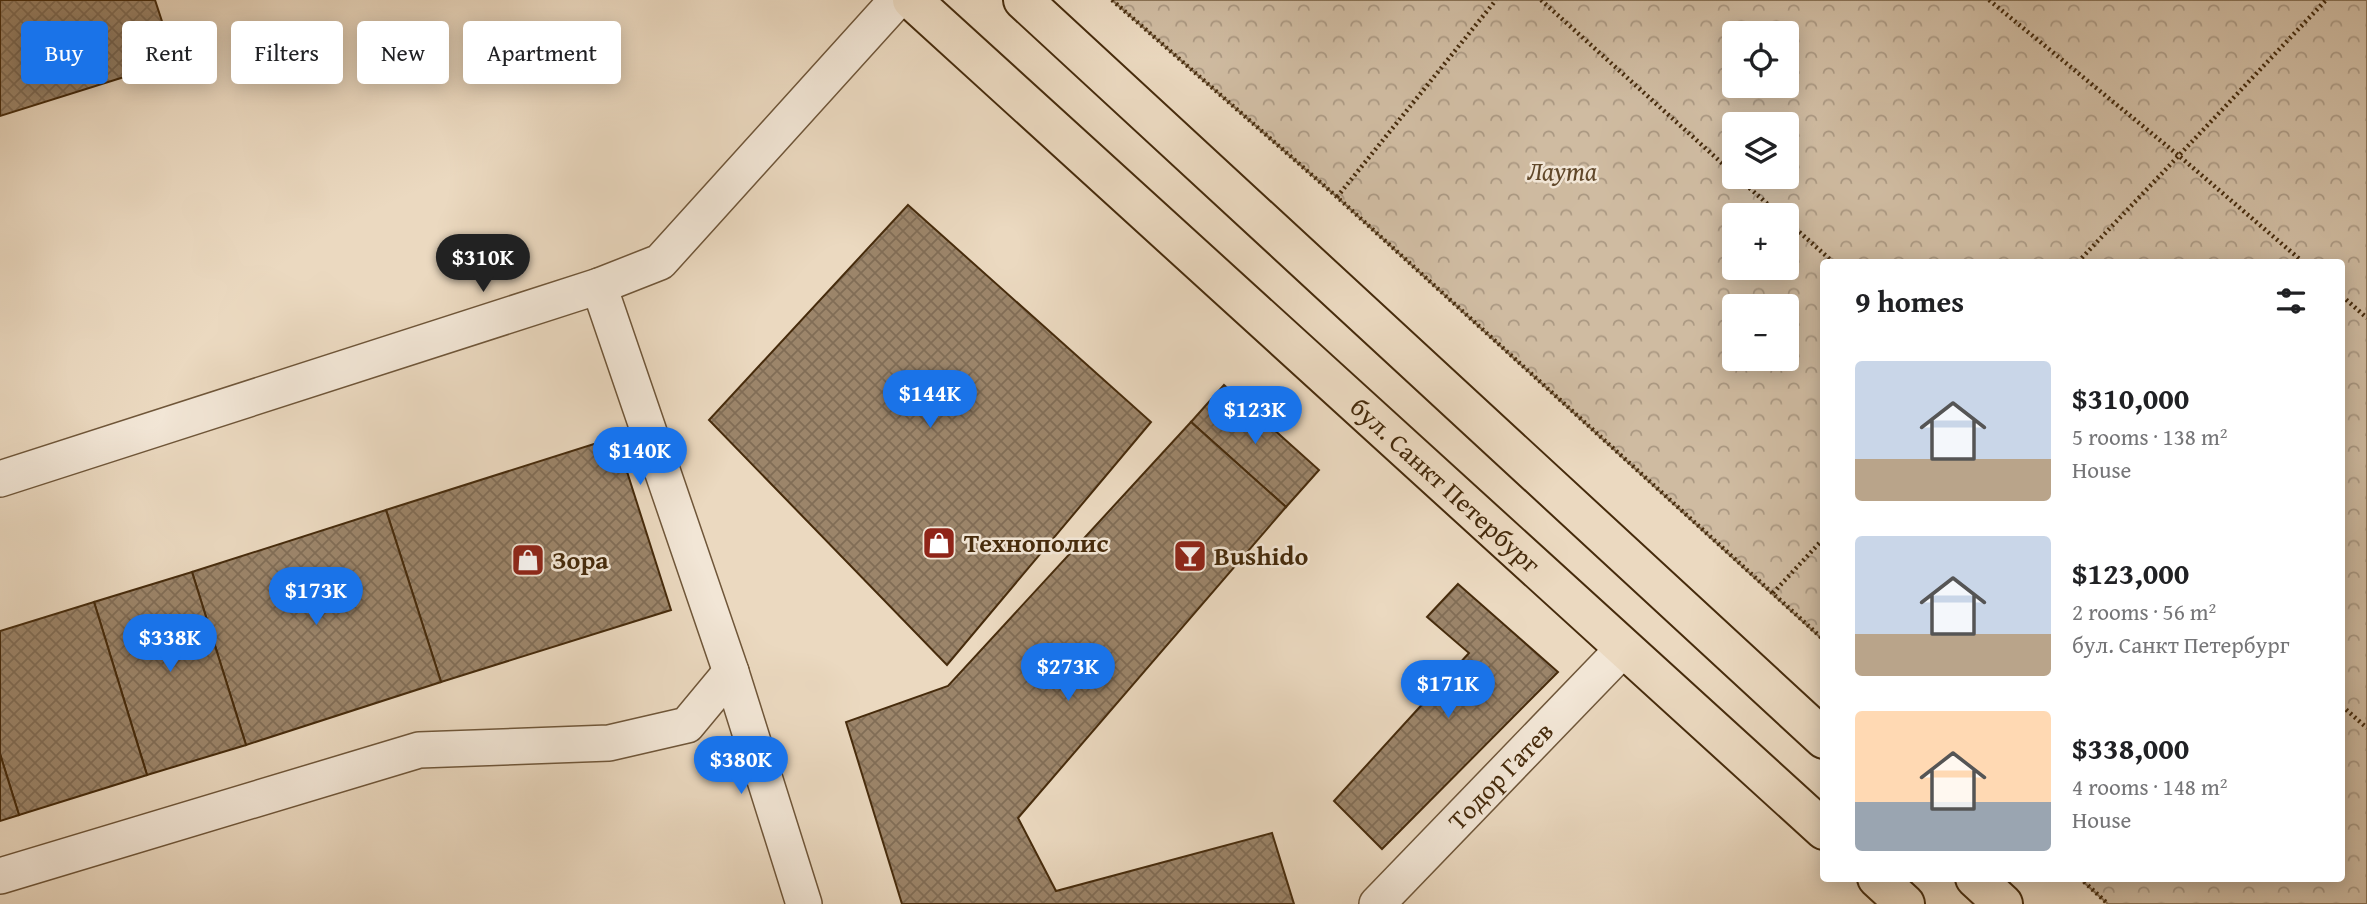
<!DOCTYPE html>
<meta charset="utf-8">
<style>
body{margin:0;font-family:"Gentium Book Plus",serif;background:#f6f6f6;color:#202124;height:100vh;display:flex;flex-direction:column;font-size:26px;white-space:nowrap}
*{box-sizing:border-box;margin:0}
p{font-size:23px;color:#757577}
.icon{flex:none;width:38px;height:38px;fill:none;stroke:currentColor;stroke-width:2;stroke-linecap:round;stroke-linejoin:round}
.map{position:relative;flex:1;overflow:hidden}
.drawer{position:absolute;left:1820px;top:259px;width:525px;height:623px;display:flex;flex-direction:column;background:#fff;border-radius:7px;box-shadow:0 4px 18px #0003}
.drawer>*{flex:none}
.guide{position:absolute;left:21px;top:21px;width:665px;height:63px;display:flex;gap:14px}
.tools{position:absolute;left:1722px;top:21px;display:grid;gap:14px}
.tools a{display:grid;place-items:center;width:77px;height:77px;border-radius:7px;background:#fff;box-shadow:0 4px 18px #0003;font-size:35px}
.price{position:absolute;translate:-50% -60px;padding:0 16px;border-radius:24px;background:#1a73e8;color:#fff;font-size:23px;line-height:46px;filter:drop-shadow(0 2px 4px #0008)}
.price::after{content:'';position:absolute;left:50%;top:42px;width:21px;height:16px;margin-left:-10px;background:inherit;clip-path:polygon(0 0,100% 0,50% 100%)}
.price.on{background:#222;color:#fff}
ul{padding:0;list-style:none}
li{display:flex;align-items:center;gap:21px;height:175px;padding:0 35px}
li span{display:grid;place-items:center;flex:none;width:196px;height:140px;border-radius:7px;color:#555}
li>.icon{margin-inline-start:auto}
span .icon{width:84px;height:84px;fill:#fffc;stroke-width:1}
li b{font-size:30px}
h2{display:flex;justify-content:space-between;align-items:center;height:84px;padding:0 35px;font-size:30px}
.pill{padding:0 24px;border-radius:7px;background:#fff;box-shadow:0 4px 18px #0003;font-size:24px;line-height:63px}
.pill.on{background:#1a73e8;color:#fff}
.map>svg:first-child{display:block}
.forest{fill:url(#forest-crowns);stroke:#8a7356;stroke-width:2;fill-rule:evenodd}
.building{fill:url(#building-cross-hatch);stroke:#462b0c;stroke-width:2}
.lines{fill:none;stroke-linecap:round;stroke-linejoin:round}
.minor-casing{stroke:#6f5639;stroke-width:38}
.major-casing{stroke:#462b0c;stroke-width:42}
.path{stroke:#462b0c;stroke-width:4.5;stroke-dasharray:2 3.5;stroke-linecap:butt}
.minor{stroke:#f2e6d6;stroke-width:35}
.major{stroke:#ebd9c0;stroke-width:38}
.labels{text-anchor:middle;stroke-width:5;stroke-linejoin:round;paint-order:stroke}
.park-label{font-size:26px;font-style:italic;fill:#61482a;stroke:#f2e6d6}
.street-label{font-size:26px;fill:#462b0c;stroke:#f2e6d6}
.poi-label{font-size:26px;font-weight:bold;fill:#462b0c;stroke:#f2e6d6;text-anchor:start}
</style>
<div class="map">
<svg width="2367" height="904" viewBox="0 0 2367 904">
<defs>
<pattern id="forest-crowns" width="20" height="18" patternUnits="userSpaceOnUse" patternTransform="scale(1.75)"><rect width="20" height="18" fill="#cfbba1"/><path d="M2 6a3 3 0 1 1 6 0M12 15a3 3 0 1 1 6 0" fill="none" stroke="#aa9882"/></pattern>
<pattern id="building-cross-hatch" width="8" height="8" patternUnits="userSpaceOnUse" patternTransform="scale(1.75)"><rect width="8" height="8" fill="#9c856a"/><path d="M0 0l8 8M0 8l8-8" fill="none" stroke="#816d56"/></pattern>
</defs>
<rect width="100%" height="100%" fill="#ebd9c0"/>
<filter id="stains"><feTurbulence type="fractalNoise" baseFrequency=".00286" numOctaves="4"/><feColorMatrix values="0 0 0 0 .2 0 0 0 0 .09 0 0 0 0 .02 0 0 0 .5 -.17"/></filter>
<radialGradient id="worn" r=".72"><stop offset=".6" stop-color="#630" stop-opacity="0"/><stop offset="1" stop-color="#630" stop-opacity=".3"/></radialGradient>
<path class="forest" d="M1112,0H2367V904H2108L2080,879L2342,878V262H1824L1823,640L1337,197ZM1734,33H1787V86H1734ZM1734,124H1787V177H1734ZM1734,215H1787V268H1734ZM1734,306H1787V359H1734Z"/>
<g class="building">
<polygon points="0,0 155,0 175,61 0,116"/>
<polygon points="908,205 1151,422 947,665 709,420"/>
<polygon points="1224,385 1319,470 1286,507 1191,422"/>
<polygon points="1191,422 1286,507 1018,818 1056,891 1272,833 1294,904 902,904 846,722 948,686"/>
<polygon points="616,437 671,610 441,682 386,510"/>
<polygon points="386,510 441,682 246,745 192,572"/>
<polygon points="192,572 246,745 147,775 94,602"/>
<polygon points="1458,584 1558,672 1382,849 1334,801 1469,653 1427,617"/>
<polygon points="94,602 147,775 19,815 0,754 0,631"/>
<polygon points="0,754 19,815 0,821"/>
</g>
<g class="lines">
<defs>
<g id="minor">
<polyline points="599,286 731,672 804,904"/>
<polyline points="0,479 599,286 660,262 897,0"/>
<polyline points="0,876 419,750 609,743 687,725 731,672"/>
<path id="s1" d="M1377,904L1624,648"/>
</g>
<g id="major">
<path id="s2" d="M912,0L1824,830"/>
<polyline points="1023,0 1824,739"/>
<polyline points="1877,878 1905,904"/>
<polyline points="1975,878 2003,904"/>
</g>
</defs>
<use href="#minor" class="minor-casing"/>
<use href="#major" class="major-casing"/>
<g class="path">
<polyline points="1112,0 1337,197 1824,640"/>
<polyline points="1541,0 1734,174"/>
<polyline points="1989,0 2178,155 2303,262"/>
<polyline points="1737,177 1780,215"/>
<polyline points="1337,197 1496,0"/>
<polyline points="1787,221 1833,262"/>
<polyline points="2078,262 2326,0"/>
<polyline points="2342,296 2367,318"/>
<polyline points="1773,593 1824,538"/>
<polyline points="2342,706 2367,728"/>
<polyline points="2080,878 2108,904"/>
</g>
<use href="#minor" class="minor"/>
<use href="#major" class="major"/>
</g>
<defs>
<symbol id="shop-square" viewBox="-11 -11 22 22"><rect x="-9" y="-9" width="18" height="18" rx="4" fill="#8f2418" stroke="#f2e6d6"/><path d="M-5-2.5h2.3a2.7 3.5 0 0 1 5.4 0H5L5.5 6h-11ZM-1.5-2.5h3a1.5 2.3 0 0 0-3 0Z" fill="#fff"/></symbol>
<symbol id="bar-square" viewBox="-11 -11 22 22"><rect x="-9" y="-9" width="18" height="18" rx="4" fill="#8f2418" stroke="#f2e6d6"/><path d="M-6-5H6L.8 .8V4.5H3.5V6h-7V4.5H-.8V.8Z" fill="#fff"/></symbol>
</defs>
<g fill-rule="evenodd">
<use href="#shop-square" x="920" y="524" width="38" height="38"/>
<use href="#bar-square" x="1171" y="537" width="38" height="38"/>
<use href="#shop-square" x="509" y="541" width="38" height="38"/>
</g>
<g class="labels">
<g class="park-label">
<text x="1562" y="180">Лаута</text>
</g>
<g class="street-label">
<text dy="9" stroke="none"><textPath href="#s2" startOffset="721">бул. Санкт Петербург</textPath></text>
<text dy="9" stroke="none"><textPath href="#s1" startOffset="178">Тодор Гатев</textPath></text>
</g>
<g class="poi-label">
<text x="964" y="552">Технополис</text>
<text x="1214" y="565">Bushido</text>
<text x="552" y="569">Зора</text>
</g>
</g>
<rect width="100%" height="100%" filter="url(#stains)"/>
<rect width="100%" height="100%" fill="url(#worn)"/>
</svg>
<div class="tools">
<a><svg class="icon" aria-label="locate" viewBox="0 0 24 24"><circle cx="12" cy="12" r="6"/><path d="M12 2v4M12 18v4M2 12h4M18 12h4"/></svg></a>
<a><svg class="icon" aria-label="layers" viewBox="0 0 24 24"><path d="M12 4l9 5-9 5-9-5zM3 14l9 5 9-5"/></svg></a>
<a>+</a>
<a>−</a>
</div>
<b class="price on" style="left:483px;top:294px">$310K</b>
<b class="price" style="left:930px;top:430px">$144K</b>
<b class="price" style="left:1255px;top:446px">$123K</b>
<b class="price" style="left:640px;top:487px">$140K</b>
<b class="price" style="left:316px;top:627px">$173K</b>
<b class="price" style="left:170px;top:674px">$338K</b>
<b class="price" style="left:1068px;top:703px">$273K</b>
<b class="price" style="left:1448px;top:720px">$171K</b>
<b class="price" style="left:741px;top:796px">$380K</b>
<div class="guide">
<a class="pill on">Buy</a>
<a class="pill">Rent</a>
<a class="pill">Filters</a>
<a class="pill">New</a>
<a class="pill">Apartment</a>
</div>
<section class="drawer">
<h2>9 homes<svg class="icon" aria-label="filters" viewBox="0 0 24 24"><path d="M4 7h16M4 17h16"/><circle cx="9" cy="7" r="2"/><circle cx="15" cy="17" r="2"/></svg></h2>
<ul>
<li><span style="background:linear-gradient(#c9d6e8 70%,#b9a48a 0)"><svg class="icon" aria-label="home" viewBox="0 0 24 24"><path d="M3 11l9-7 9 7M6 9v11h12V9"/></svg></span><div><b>$310,000</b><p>5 rooms · 138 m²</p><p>House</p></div></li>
<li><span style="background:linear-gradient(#c9d6e8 70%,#b9a48a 0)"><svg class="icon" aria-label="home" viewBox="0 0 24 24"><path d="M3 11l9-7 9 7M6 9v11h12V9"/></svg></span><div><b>$123,000</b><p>2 rooms · 56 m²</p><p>бул. Санкт Петербург</p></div></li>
<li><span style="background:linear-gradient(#ffd9b3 65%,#9aa5b1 0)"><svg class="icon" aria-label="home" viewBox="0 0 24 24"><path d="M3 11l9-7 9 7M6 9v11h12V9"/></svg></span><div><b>$338,000</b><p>4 rooms · 148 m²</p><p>House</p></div></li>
</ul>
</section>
</div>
